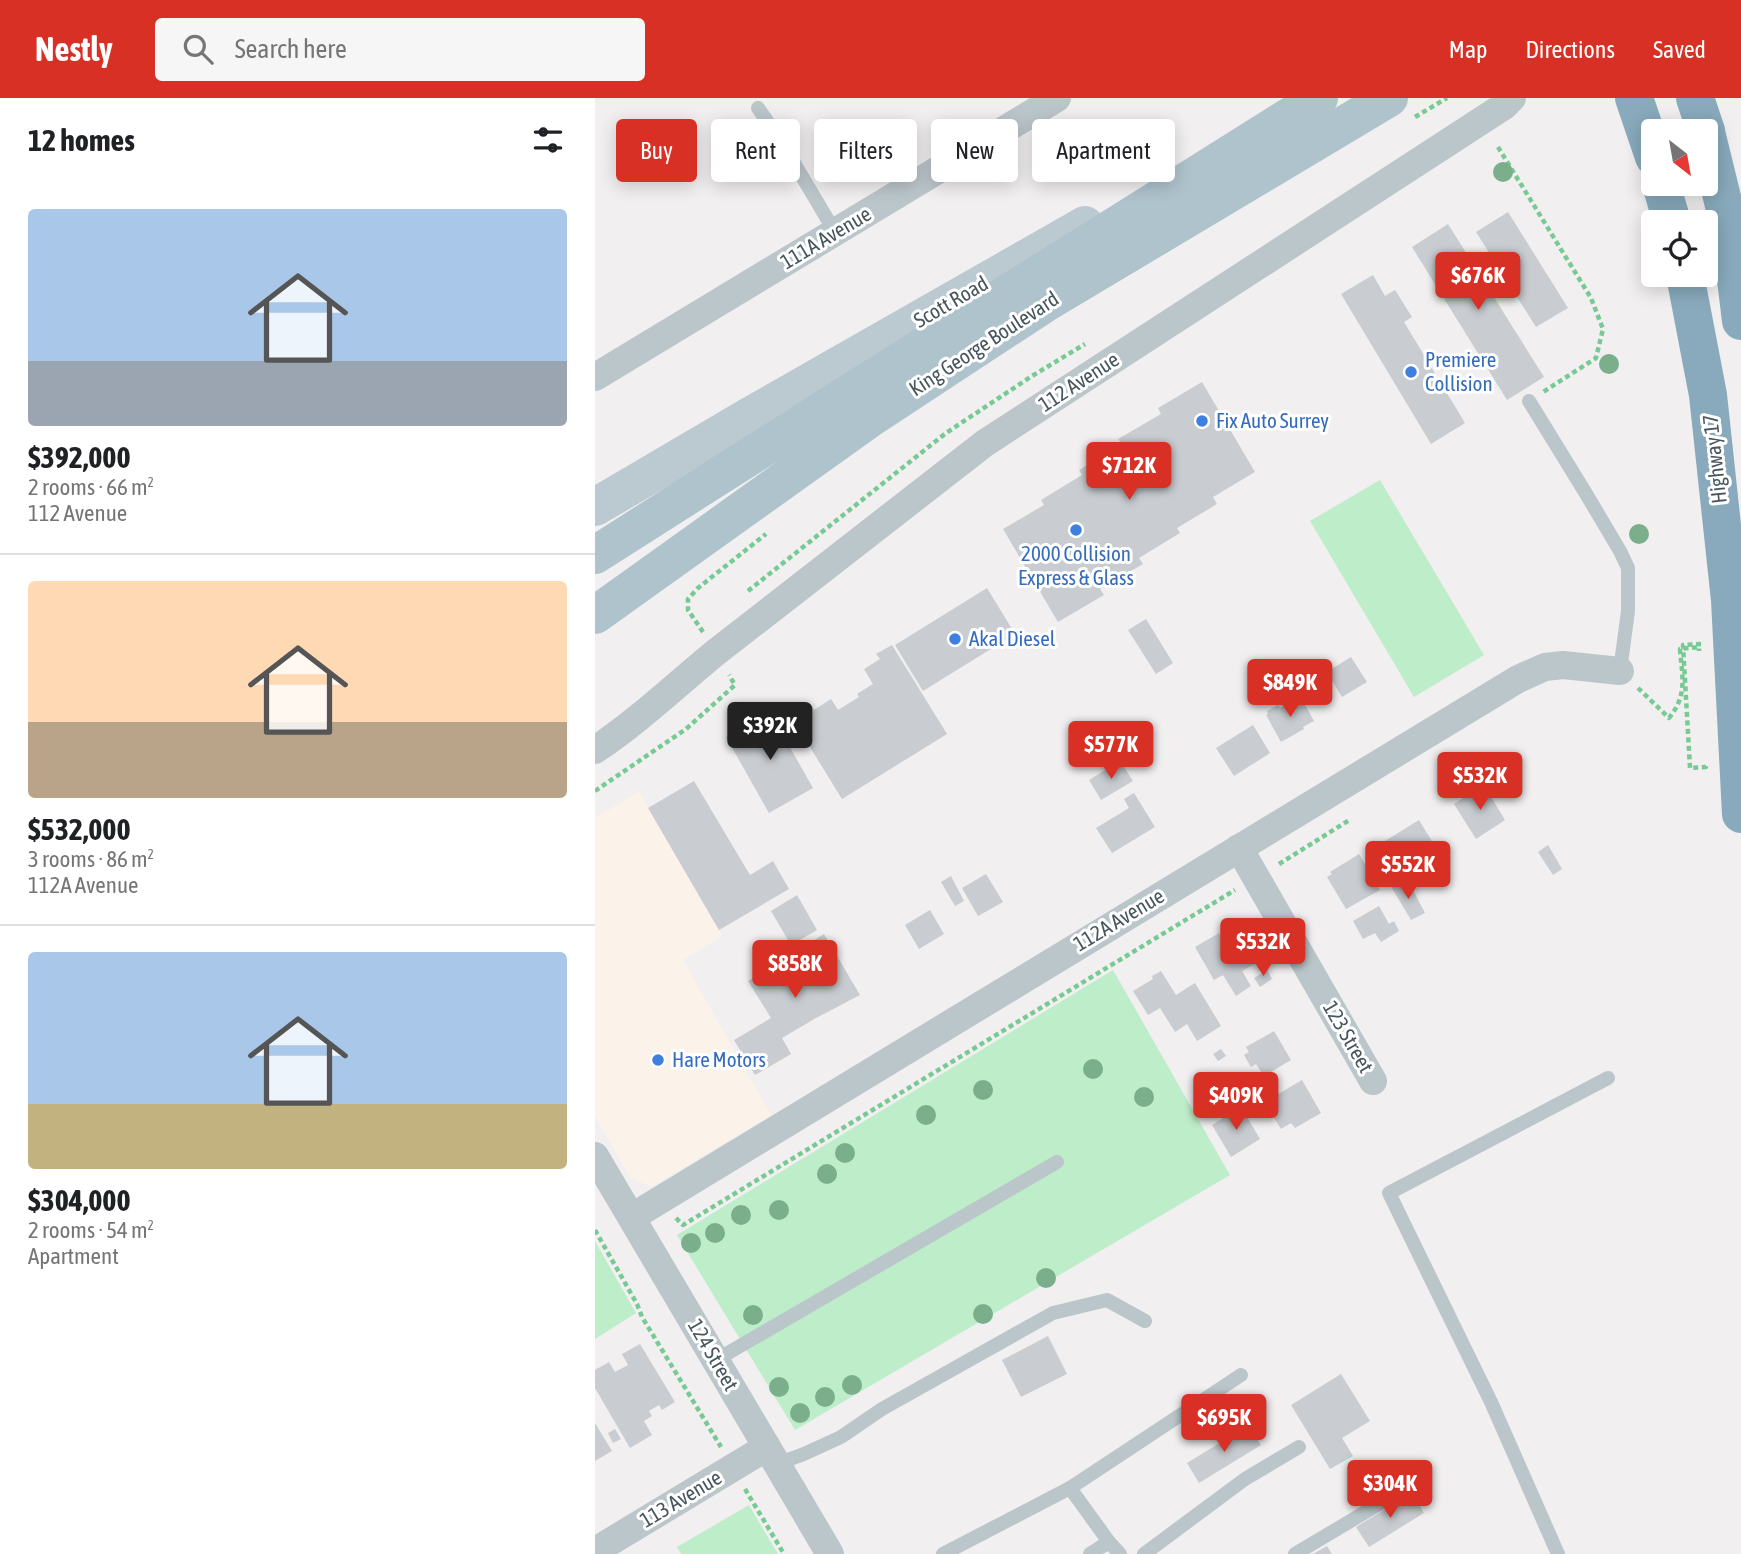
<!DOCTYPE html>
<meta charset="utf-8">
<style>
body{margin:0;font-family:"Asap Condensed",sans-serif;background:#f6f6f6;color:#202124;height:100vh;display:flex;flex-direction:column;font-size:26px;white-space:nowrap}
*{box-sizing:border-box;margin:0}
p{font-size:23px;color:#757577}
.icon{flex:none;width:38px;height:38px;fill:none;stroke:currentColor;stroke-width:2;stroke-linecap:round;stroke-linejoin:round}
.map{position:relative;flex:1;overflow:hidden}
.panel{display:flex;flex-direction:column;background:#fff;width:595px}
.panel>*{flex:none}
.hud{position:absolute;left:21px;top:21px;width:665px;height:63px;display:flex;gap:14px}
.needle{width:46px;rotate:149deg}
.controls{position:absolute;left:1046px;top:21px;display:grid;gap:14px}
.controls a{display:grid;place-items:center;width:77px;height:77px;border-radius:7px;background:#fff;box-shadow:0 4px 18px #0003;font-size:35px}
.price{position:absolute;translate:-50% -60px;padding:0 16px;border-radius:7px;background:#d93025;color:#fff;font-size:23px;line-height:46px;filter:drop-shadow(0 2px 4px #0008)}
.price::after{content:'';position:absolute;left:50%;top:42px;width:21px;height:16px;margin-left:-10px;background:inherit;clip-path:polygon(0 0,100% 0,50% 100%)}
.price.on{background:#222;color:#fff}
ul{padding:0;list-style:none}
li{display:grid;align-content:center;gap:14px;height:371px;padding:0 28px}
li+li{border-top:2px solid #e0e0e0}
li span{display:grid;place-items:center;height:217px;border-radius:7px;color:#555}
li>.icon{margin-inline-start:auto}
span .icon{width:126px;height:126px;fill:#fffc;stroke-width:1}
li b{font-size:30px}
h2{display:flex;justify-content:space-between;align-items:center;height:84px;padding:0 28px;font-size:30px}
.chip{padding:0 24px;border-radius:7px;background:#fff;box-shadow:0 4px 18px #0003;font-size:24px;line-height:63px}
.chip.on{background:#d93025;color:#fff}
header{display:flex;align-items:center;gap:42px;box-sizing:border-box;height:98px;padding:0 35px;background:#d93025;color:#fff}
header strong{font-size:33px}
nav{display:flex;gap:38px;margin-inline-start:auto;font-size:24px}
.search{width:490px;height:63px;background:#f6f6f6;display:flex;align-items:center;gap:18px;box-sizing:border-box;padding:0 24px;border-radius:7px;color:#757577;font-size:26px}
main{display:flex;flex:1;min-height:0}
.map>svg:first-child{display:block}
.commercial{fill:#fbf3e9}
.green{fill:#beedc9}
.building{fill:#c9cdd1}
.lines{fill:none;stroke-linecap:round;stroke-linejoin:round}
.path{stroke:#78ca94;stroke-width:4.5;stroke-dasharray:5 3.5;stroke-linecap:butt}
.service{stroke:#bbc6cb;stroke-width:14}
.minor{stroke:#bbc6cb;stroke-width:28}
.secondary{stroke:#bbc9d0;stroke-width:38}
.primary{stroke:#afc3cd;stroke-width:38}
.motorway{stroke:#88aabc;stroke-width:38}
.tree{fill:#7baf8b}
.shop-dot{fill:#3f7fe0;stroke:#fff;stroke-width:2.5}
.labels{text-anchor:middle;stroke-width:6;stroke-linejoin:round;paint-order:stroke}
.street-label{font-size:21px;fill:#47555c;stroke:#fff}
.shop-label{font-size:21px;fill:#366cbe;stroke:#fff;text-anchor:start}
</style>
<header>
<strong>Nestly</strong>
<div class="search"><svg class="icon" aria-label="search" viewBox="0 0 24 24"><circle cx="10" cy="10" r="6"/><path d="M15 15l6 6"/></svg>Search here</div>
<nav><a>Map</a><a>Directions</a><a>Saved</a></nav>
</header>
<main>
<section class="panel">
<h2>12 homes<svg class="icon" aria-label="filters" viewBox="0 0 24 24"><path d="M4 7h16M4 17h16"/><circle cx="9" cy="7" r="2"/><circle cx="15" cy="17" r="2"/></svg></h2>
<ul>
<li><span style="background:linear-gradient(#a9c7e8 70%,#9aa5b1 0)"><svg class="icon" aria-label="home" viewBox="0 0 24 24"><path d="M3 11l9-7 9 7M6 9v11h12V9"/></svg></span><div><b>$392,000</b><p>2 rooms · 66 m²</p><p>112 Avenue</p></div></li>
<li><span style="background:linear-gradient(#ffd9b3 65%,#b9a48a 0)"><svg class="icon" aria-label="home" viewBox="0 0 24 24"><path d="M3 11l9-7 9 7M6 9v11h12V9"/></svg></span><div><b>$532,000</b><p>3 rooms · 86 m²</p><p>112A Avenue</p></div></li>
<li><span style="background:linear-gradient(#a9c7e8 70%,#c2b280 0)"><svg class="icon" aria-label="home" viewBox="0 0 24 24"><path d="M3 11l9-7 9 7M6 9v11h12V9"/></svg></span><div><b>$304,000</b><p>2 rooms · 54 m²</p><p>Apartment</p></div></li>
</ul>
</section>
<div class="map">
<svg width="1146" height="1456" viewBox="0 0 1146 1456">
<rect width="100%" height="100%" fill="#f1efef"/>
<polygon class="commercial" points="44,694 127,838 88,862 176,1017 57,1088 36,1081 0,1018 0,720"/>
<g class="green">
<polygon points="785,382 889,557 819,599 715,423"/>
<polygon points="518,872 635,1077 200,1332 82,1137"/>
<polygon points="0,1143 41,1215 0,1241"/>
<polygon points="154,1407 183,1456 86,1456 82,1449"/>
</g>
<g class="building">
<polygon points="913,114 973,210 941,229 881,134"/>
<polygon points="853,126 949,279 912,302 817,149"/>
<polygon points="778,177 790,198 800,192 817,219 809,224 870,325 836,346 746,196"/>
<polygon points="607,284 660,374 618,399 622,406 582,430 585,435 544,460 548,466 505,491 509,497 463,524 408,431 449,407 446,402 487,377 484,372 527,346 523,341 566,316 563,310"/>
<polygon points="392,490 420,536 328,593 300,547"/>
<polygon points="551,521 578,565 561,576 533,532"/>
<polygon points="297,547 352,636 247,701 197,620 217,608 219,612 236,601 243,612 264,599 262,596 278,586 269,571 285,561 281,556"/>
<polygon points="756,559 772,584 747,599 732,574"/>
<polygon points="705,598 719,623 708,629 709,631 686,644 671,617 673,616 672,613 683,607 685,610"/>
<polygon points="175,614 218,690 174,715 131,639"/>
<polygon points="658,627 675,655 639,678 621,650"/>
<polygon points="525,663 538,683 506,702 494,682"/>
<polygon points="99,683 155,777 178,763 194,791 124,832 53,710"/>
<polygon points="889,687 910,722 881,741 859,706"/>
<polygon points="539,695 560,729 517,755 501,730 534,710 529,701"/>
<polygon points="824,722 844,755 810,775 790,743"/>
<polygon points="953,747 967,771 958,777 943,754"/>
<polygon points="764,756 785,792 751,811 732,779 737,776 735,774"/>
<polygon points="391,776 408,804 383,818 367,790"/>
<polygon points="356,778 369,803 360,808 346,784"/>
<polygon points="804,782 813,797 819,794 830,815 816,822 795,787"/>
<polygon points="202,797 222,832 196,847 176,813"/>
<polygon points="784,808 794,826 799,823 804,833 786,844 780,835 768,841 758,823"/>
<polygon points="335,812 349,836 324,851 310,827"/>
<polygon points="644,833 663,864 647,873 656,888 641,898 628,877 619,882 600,849 624,835 628,842"/>
<polygon points="229,836 265,897 221,920 187,940 196,956 160,977 139,942 176,920 153,883"/>
<polygon points="672,872 677,881 665,889 659,880"/>
<polygon points="566,873 581,897 600,885 626,928 602,943 592,926 580,934 565,910 553,917 538,893 558,881 557,878"/>
<polygon points="679,933 696,962 669,978 661,966 656,969 649,957 654,954 651,949"/>
<polygon points="626,951 631,958 623,963 618,956"/>
<polygon points="707,982 726,1015 700,1030 696,1025 686,1031 672,1008 682,1001 680,998"/>
<polygon points="646,1009 665,1041 636,1059 617,1027"/>
<polygon points="453,1238 472,1276 426,1299 407,1262"/>
<polygon points="45,1246 80,1304 67,1312 64,1307 54,1313 57,1318 49,1323 57,1337 35,1350 0,1290 0,1272 14,1264 20,1274 33,1267 27,1256"/>
<polygon points="746,1276 775,1323 747,1340 758,1358 735,1371 696,1307"/>
<polygon points="0,1325 17,1353 0,1363"/>
<polygon points="654,1327 666,1347 604,1385 592,1365"/>
<polygon points="20,1331 26,1341 18,1345 13,1335"/>
<polygon points="817,1395 829,1415 774,1449 761,1429"/>
<polygon points="732,1448 737,1456 718,1456"/>
</g>
<g class="lines">
<g class="path">
<polyline points="820,19 852,0"/>
<polyline points="903,49 996,200 1008,231 1001,260 948,294"/>
<polyline points="153,493 351,335 437,278 490,246"/>
<polyline points="108,534 93,512 93,501 103,490 171,436"/>
<polyline points="1106,546 1088,547 1095,670 1111,669 1111,666"/>
<path d="M1043,590L1074,620C1093,597 1087,578 1085,551L1104,549V553"/>
<polyline points="0,693 91,631 140,587 134,577"/>
<polyline points="684,766 756,721"/>
<polyline points="81,1120 88,1127 640,792"/>
<polyline points="0,1132 42,1206 47,1219 126,1349"/>
<polyline points="150,1391 189,1456"/>
</g>
<g class="service">
<polyline points="163,10 186,43 240,134"/>
<polyline points="934,303 990,394 1025,453 1033,470 1033,513 1025,573"/>
<polyline points="121,1262 462,1064"/>
<polyline points="182,1366 209,1356 246,1339 287,1311 458,1215 512,1202 550,1223"/>
<polyline points="514,1444 475,1390 646,1277"/>
<polyline points="348,1456 475,1390"/>
<polyline points="495,1456 514,1444 525,1456"/>
<polyline points="549,1456 650,1381 704,1349"/>
<polyline points="700,1456 784,1406"/>
<polyline points="963,1456 896,1304 794,1095 1013,980"/>
</g>
<g class="minor">
<polyline points="0,279 462,0"/>
<path d="M0,652C43,623 80,588 120,555L390,345L909,8L917,0"/>
<polyline points="644,750 778,983"/>
<polyline points="0,1058 235,1456"/>
<polyline points="37,1119 923,581 950,569 968,567 1025,573"/>
<polyline points="0,1453 172,1349"/>
</g>
<polyline class="secondary" points="0,409 155,318 490,127"/>
<g class="primary">
<polyline points="0,457 267,287 724,0"/>
<polyline points="0,517 277,319 449,206 794,0"/>
</g>
<g class="motorway">
<polyline points="1039,0 1059,59"/>
<polyline points="1100,0 1111,33"/>
<polyline points="1111,34 1135,132 1146,223"/>
<polyline points="1066,86 1077,124"/>
<polyline points="1090,177 1113,297 1135,502 1146,716"/>
</g>
</g>
<g class="tree">
<circle cx="908" cy="74" r="10"/>
<circle cx="1014" cy="266" r="10"/>
<circle cx="1044" cy="436" r="10"/>
<circle cx="498" cy="971" r="10"/>
<circle cx="388" cy="992" r="10"/>
<circle cx="549" cy="999" r="10"/>
<circle cx="331" cy="1017" r="10"/>
<circle cx="250" cy="1055" r="10"/>
<circle cx="232" cy="1076" r="10"/>
<circle cx="184" cy="1112" r="10"/>
<circle cx="146" cy="1117" r="10"/>
<circle cx="120" cy="1135" r="10"/>
<circle cx="96" cy="1145" r="10"/>
<circle cx="451" cy="1180" r="10"/>
<circle cx="388" cy="1216" r="10"/>
<circle cx="158" cy="1217" r="10"/>
<circle cx="257" cy="1287" r="10"/>
<circle cx="184" cy="1289" r="10"/>
<circle cx="230" cy="1299" r="10"/>
<circle cx="205" cy="1315" r="10"/>
</g>
<g class="shop-dot">
<circle cx="816" cy="274" r="7"/>
<circle cx="607" cy="323" r="7"/>
<circle cx="481" cy="432" r="7"/>
<circle cx="360" cy="541" r="7"/>
<circle cx="63" cy="962" r="7"/>
</g>
<g class="labels">
<g class="street-label">
<text transform="translate(231 140) rotate(-31)" y="7">111A Avenue</text>
<text transform="translate(356 204) rotate(-30)" y="7">Scott Road</text>
<text transform="translate(389 246) rotate(-33)" y="7">King George Boulevard</text>
<text transform="translate(484 284) rotate(-33)" y="7">112 Avenue</text>
<text transform="translate(1120 361) rotate(-96)" y="7">Highway 17</text>
<text transform="translate(524 822) rotate(-31)" y="7">112A Avenue</text>
<text transform="translate(753 939) rotate(60)" y="7">123 Street</text>
<text transform="translate(118 1257) rotate(60)" y="7">124 Street</text>
<text transform="translate(86 1401) rotate(-31)" y="7">113 Avenue</text>
</g>
<g class="shop-label">
<text x="830" y="269">Premiere<tspan x="830" dy="24">Collision</tspan></text>
<text x="621" y="330">Fix Auto Surrey</text>
<text x="481" y="463" text-anchor="middle">2000 Collision<tspan x="481" dy="24">Express &amp; Glass</tspan></text>
<text x="374" y="548">Akal Diesel</text>
<text x="77" y="969">Hare Motors</text>
</g>
</g>
</svg>
<div class="controls">
<a><svg class="needle" viewBox="-14 -14 28 28"><path d="M0-13l5 13h-10z" fill="#e53935"/><path d="M0 13l5-13h-10z" fill="#757577"/></svg></a>
<a><svg class="icon" aria-label="locate" viewBox="0 0 24 24"><circle cx="12" cy="12" r="6"/><path d="M12 2v4M12 18v4M2 12h4M18 12h4"/></svg></a>
</div>
<b class="price" style="left:883px;top:214px">$676K</b>
<b class="price" style="left:534px;top:404px">$712K</b>
<b class="price" style="left:695px;top:621px">$849K</b>
<b class="price on" style="left:175px;top:664px">$392K</b>
<b class="price" style="left:516px;top:683px">$577K</b>
<b class="price" style="left:885px;top:714px">$532K</b>
<b class="price" style="left:813px;top:803px">$552K</b>
<b class="price" style="left:668px;top:880px">$532K</b>
<b class="price" style="left:200px;top:902px">$858K</b>
<b class="price" style="left:641px;top:1034px">$409K</b>
<b class="price" style="left:629px;top:1356px">$695K</b>
<b class="price" style="left:795px;top:1422px">$304K</b>
<div class="hud">
<a class="chip on">Buy</a>
<a class="chip">Rent</a>
<a class="chip">Filters</a>
<a class="chip">New</a>
<a class="chip">Apartment</a>
</div>
</div>
</main>
